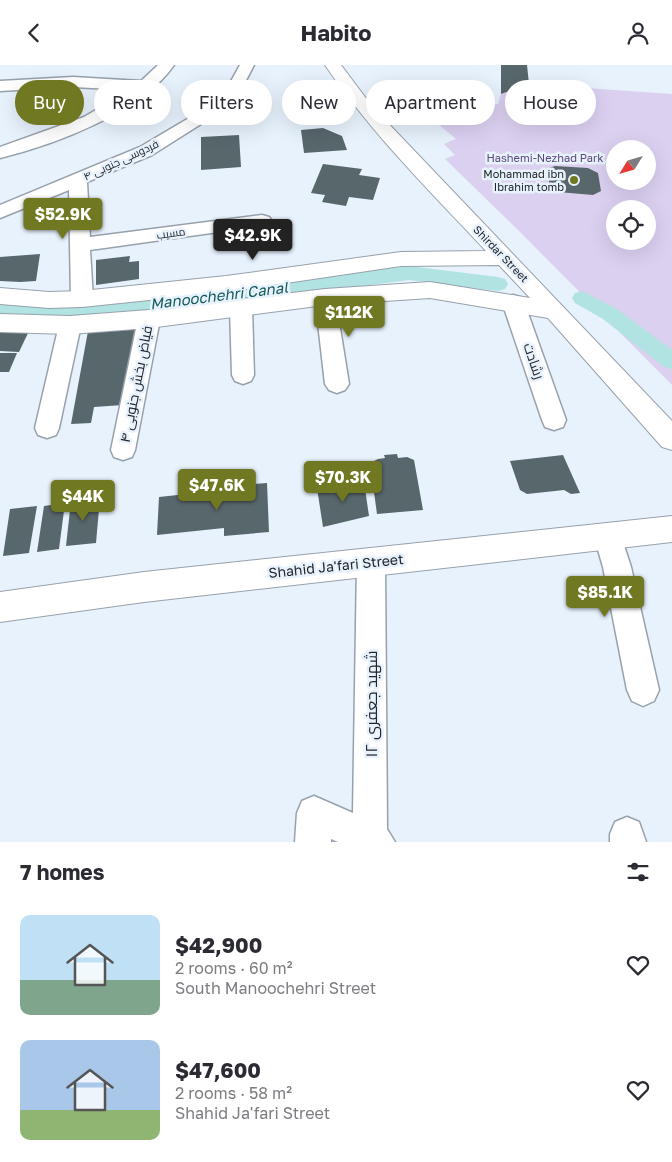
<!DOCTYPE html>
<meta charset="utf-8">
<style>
body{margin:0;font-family:"Golos Text",Cairo,sans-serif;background:#f7f7f7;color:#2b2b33;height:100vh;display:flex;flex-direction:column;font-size:19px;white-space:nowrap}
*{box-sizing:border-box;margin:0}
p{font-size:16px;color:#7c7c81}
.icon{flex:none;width:28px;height:28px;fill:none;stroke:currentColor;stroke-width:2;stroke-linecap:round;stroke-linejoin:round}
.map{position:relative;height:777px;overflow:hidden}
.panel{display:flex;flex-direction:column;background:#fff;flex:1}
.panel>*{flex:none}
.hud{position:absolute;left:15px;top:15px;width:642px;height:45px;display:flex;gap:10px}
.needle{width:32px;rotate:233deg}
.controls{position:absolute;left:606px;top:75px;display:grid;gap:10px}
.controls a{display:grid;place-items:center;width:50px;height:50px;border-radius:50%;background:#fff;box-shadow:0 5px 20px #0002;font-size:25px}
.price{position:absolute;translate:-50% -42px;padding:0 11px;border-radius:5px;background:#717822;color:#fff;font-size:16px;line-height:32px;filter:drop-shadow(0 1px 2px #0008)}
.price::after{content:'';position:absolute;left:50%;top:30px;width:15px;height:11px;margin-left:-8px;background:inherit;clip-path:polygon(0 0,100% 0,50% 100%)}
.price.on{background:#222;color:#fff}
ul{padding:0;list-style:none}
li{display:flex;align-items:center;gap:15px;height:125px;padding:0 20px}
li span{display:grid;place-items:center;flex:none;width:140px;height:100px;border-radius:10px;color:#555}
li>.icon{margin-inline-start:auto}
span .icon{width:60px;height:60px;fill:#fffc;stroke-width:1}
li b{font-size:21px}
h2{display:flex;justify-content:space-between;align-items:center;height:60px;padding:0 20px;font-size:21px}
.pill{padding:0 18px;border-radius:22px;background:#fff;box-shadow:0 5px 20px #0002;font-size:18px;line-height:45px}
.pill.on{background:#717822;color:#fff}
header{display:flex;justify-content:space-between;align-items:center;height:65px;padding:0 20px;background:#fff;font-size:22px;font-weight:700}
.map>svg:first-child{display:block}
.green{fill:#dcd0f1;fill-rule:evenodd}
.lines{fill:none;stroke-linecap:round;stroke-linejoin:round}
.canal{fill:#b1e3e2;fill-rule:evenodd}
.building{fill:#58676c}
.minor-casing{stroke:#97a1ac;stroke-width:3}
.tertiary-casing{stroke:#97a1ac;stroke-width:2}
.primary-casing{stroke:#97a1ac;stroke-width:2}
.minor{fill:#fff;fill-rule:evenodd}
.tertiary{fill:#fff;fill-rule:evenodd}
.primary{fill:#fff;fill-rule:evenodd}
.poi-dot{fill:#717822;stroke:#e7f2fd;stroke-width:2}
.labels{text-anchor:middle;stroke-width:5;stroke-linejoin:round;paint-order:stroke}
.far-park-label{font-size:11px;fill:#5c4878;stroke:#e7f2fd}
.far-street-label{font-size:11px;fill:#22262a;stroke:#e7f2fd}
.far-poi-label{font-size:11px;fill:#22262a;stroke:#e7f2fd;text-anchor:end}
.street-label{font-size:14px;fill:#22262a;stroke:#e7f2fd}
.water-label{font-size:15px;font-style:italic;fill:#165a5b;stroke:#e7f2fd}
.near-street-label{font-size:16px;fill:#22262a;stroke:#e7f2fd}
</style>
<header><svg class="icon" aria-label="back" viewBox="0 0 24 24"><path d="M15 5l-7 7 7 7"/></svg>Habito<svg class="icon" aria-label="person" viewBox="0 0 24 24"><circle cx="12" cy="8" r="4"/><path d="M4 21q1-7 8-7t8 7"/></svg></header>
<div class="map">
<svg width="672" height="777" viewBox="0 0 672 777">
<rect width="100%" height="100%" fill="#e7f2fd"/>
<path class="green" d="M529,19L672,29V320L517,164L445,94L455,90L444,79L456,74L433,55L446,50L439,45L472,40L498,39L501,29ZM615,84H648V116H615ZM615,144H648V176H615Z"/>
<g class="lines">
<g class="canal">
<polygon points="409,201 498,212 505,214 508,219 505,224 498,226 409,215 214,240 64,256 0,253 0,239 64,242 214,226"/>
<polygon points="582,226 617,244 672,285 672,304 664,302 603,254 575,238 572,233 575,228"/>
</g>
</g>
<g class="building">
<polygon points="501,0 527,0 529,19 501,29"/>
<polygon points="323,63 342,71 347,85 304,88 301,65"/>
<polygon points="239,70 241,102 201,105 201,72"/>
<polygon points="323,99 362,104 359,110 380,113 373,135 349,132 346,141 322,137 325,130 311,128"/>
<polygon points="555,101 588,103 598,108 601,126 593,130 558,127 549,122 549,103"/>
<polygon points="40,189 36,216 20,217 0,216 0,192"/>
<polygon points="130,191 129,197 139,196 139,214 96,220 96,195"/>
<polygon points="135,263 123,340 94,342 91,358 71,359 88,266"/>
<polygon points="0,265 29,266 19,287 0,286"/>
<polygon points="0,288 17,288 9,307 0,307"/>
<polygon points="397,389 398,393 407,392 414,395 423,445 377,449 370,398 378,394 385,393 384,390"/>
<polygon points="563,390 580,428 571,429 564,425 527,429 520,425 510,396"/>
<polygon points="364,417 369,451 323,462 317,423"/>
<polygon points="267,418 269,467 224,471 224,463 157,470 159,432 224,425 224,421"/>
<polygon points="100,433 96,478 66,481 71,436"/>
<polygon points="65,438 59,484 37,487 44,441"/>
<polygon points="37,441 29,488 3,491 10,444"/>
</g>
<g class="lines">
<defs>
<g id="minor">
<path d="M158,0H174C142,47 54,80 0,93V82L84,52L130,25L73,22L0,26V16L73,12L141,16Z"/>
<polygon points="240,0 254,0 242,23 201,59 152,90 87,117 90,172 262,150 269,152 272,156 269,160 90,185 93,234 89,239 82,241 75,239 71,234 69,125 0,153 0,140 140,82 189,53 230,18"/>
<polygon points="325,225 332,227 335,232 349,319 345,325 337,328 329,325 325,319 315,232 318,227"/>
<polygon points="513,230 520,232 524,237 566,355 563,362 554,365 545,362 542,355 502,237 506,232"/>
<polygon points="241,235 249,238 252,243 254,310 251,316 243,319 235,316 232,310 230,243 233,238"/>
<polygon points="149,246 157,249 160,254 135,385 132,392 123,395 114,392 111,385 138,254 141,249"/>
<polygon points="70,252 78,254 81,260 59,363 56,370 47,373 38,370 35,363 59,260 62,254"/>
<polygon points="608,459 618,462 631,502 659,625 654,636 643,641 632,636 627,625 603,502 594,471 598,462"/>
<polygon points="371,484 381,488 385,497 387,764 395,777 338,777 331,774 331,777 295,777 297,748 302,736 314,731 353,748 357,497 361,488"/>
<polygon points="627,752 639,757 646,777 610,777 610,769 615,757"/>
</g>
<path id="tertiary" d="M325,0H341L365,32L386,56L672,356V385L662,382L548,253L430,233L325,240L149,263L70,269L0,267V249L70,251L149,245L325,224L430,217L530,233L499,200L401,201L226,227L82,242L49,243L0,239V223L49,227L82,226L226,211L401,187L486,186C430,126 371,68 325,0Z"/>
<polygon id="primary" points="672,451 672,477 144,537 0,557 0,527 144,507"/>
</defs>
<use href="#minor" class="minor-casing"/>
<use href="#tertiary" class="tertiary-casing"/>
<use href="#primary" class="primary-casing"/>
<use href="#minor" class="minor"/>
<use href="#tertiary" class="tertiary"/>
<use href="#primary" class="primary"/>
</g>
<circle class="poi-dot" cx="574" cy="115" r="5"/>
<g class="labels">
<g class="far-park-label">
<text x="545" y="97">Hashemi-Nezhad Park</text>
</g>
<g class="far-street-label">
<text transform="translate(121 95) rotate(-25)" y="4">فردوسی جنوبی ۴</text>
<text transform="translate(171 168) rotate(-8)" y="4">مسیب</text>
<text transform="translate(501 189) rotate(46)" y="4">Shirdar Street</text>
</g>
<g class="far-poi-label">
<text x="564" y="113">Mohammad ibn<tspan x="564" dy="13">Ibrahim tomb</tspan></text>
</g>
<g class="street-label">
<text transform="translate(534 296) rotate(71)" y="5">رشادت</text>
<text transform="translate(136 319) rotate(-79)" y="5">فیاض بخش جنوبی ۴</text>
<text transform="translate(336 501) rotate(-6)" y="5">Shahid Ja'fari Street</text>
</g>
<g class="water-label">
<text transform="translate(219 231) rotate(-7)" y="5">Manoochehri Canal</text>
</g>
<g class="near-street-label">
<text transform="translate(371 639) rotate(-90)" y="6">شهید جعفری ۱۲</text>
</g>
</g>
</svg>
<div class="controls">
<a><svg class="needle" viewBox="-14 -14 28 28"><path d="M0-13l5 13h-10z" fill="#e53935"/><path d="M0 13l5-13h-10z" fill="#7c7c81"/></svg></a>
<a><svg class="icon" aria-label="locate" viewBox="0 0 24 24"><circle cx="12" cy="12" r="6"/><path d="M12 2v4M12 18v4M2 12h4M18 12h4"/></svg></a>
</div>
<b class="price" style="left:63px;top:175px">$52.9K</b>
<b class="price on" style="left:253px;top:196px">$42.9K</b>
<b class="price" style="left:349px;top:273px">$112K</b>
<b class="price" style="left:343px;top:438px">$70.3K</b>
<b class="price" style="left:217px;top:446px">$47.6K</b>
<b class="price" style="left:83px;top:457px">$44K</b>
<b class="price" style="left:605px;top:553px">$85.1K</b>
<div class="hud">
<a class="pill on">Buy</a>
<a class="pill">Rent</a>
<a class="pill">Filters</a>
<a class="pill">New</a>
<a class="pill">Apartment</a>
<a class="pill">House</a>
</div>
</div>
<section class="panel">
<h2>7 homes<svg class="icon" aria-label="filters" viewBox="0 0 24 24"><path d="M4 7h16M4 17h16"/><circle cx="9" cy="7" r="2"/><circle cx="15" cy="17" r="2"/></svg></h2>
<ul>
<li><span style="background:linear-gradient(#bfe0f5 65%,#7fa58c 0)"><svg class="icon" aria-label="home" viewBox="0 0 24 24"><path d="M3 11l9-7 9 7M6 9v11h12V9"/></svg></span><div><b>$42,900</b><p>2 rooms · 60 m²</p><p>South Manoochehri Street</p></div><svg class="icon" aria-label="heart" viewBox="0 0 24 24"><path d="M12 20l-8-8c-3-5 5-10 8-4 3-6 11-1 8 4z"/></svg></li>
<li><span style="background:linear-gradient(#a9c7e8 70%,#8fb573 0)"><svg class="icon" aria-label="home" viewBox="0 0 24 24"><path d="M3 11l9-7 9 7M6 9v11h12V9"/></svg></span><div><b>$47,600</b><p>2 rooms · 58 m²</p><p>Shahid Ja'fari Street</p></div><svg class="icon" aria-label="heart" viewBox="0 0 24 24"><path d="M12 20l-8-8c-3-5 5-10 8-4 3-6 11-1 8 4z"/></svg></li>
</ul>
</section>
